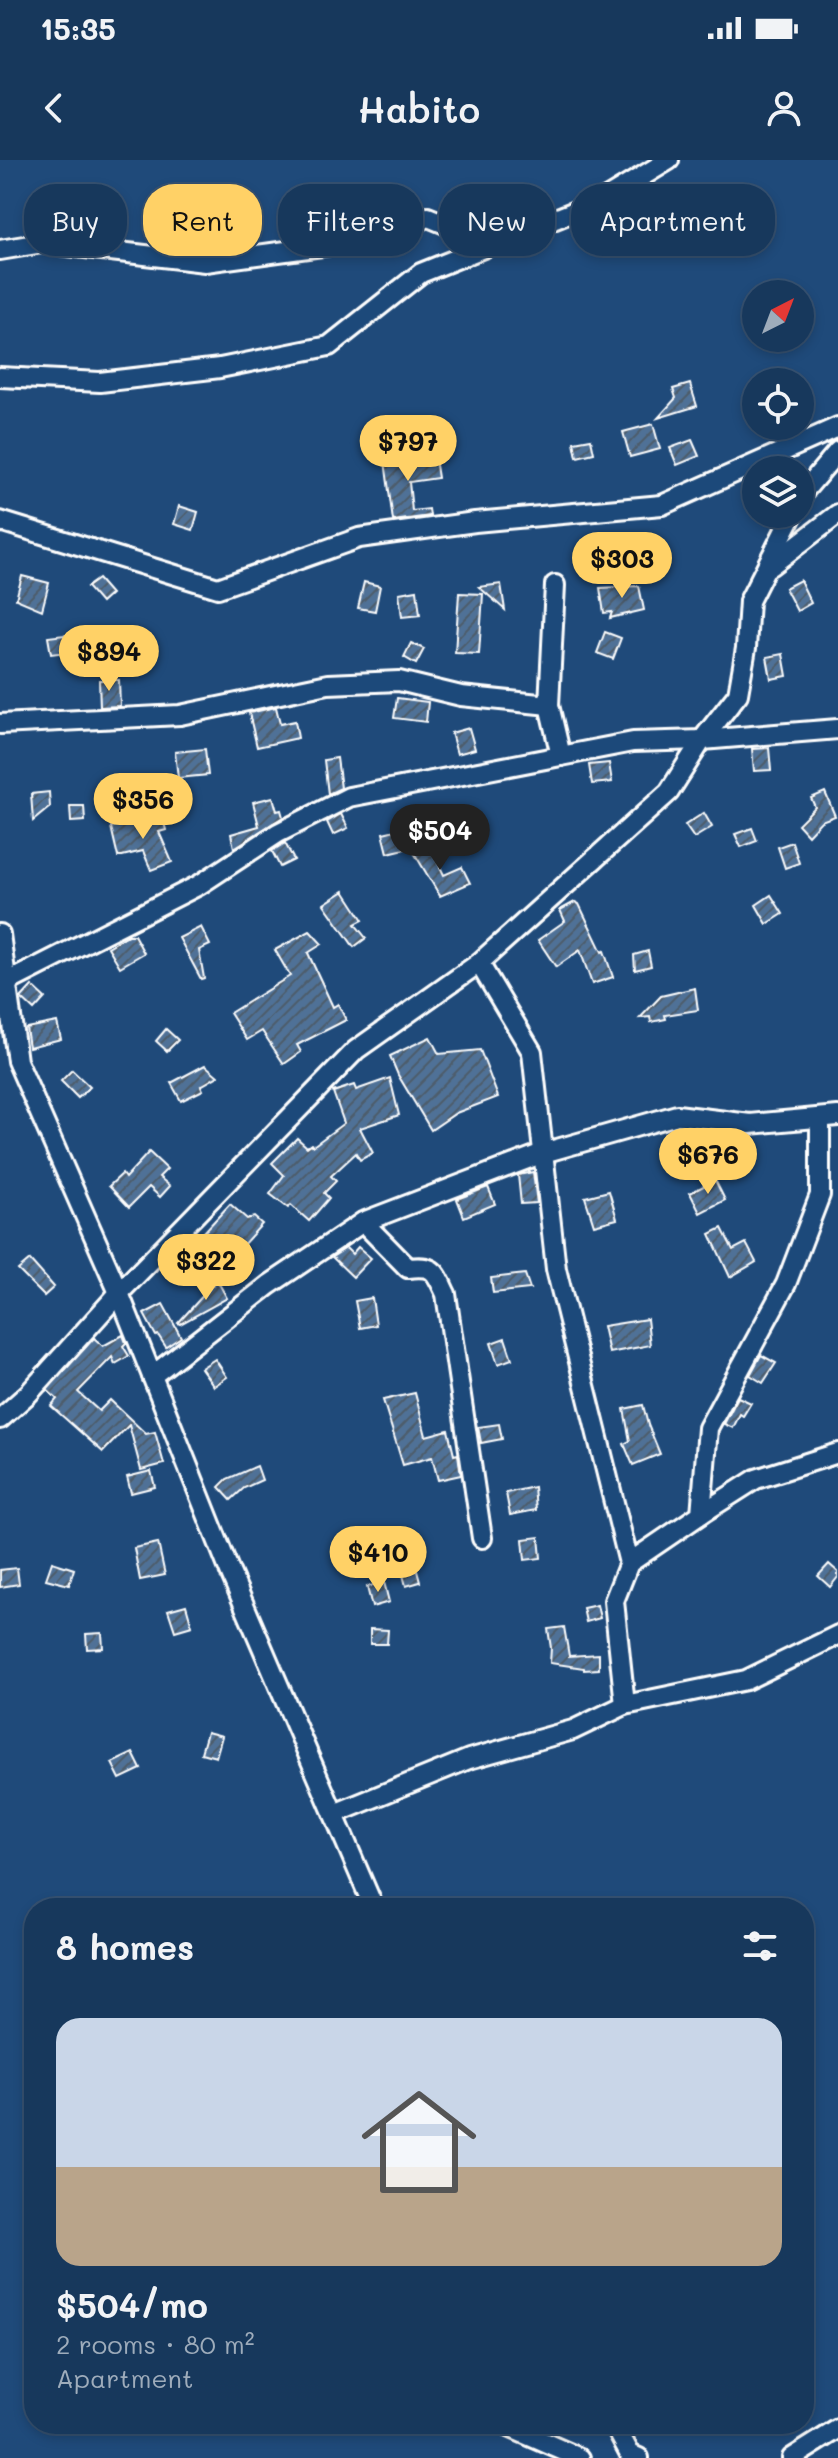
<!DOCTYPE html>
<meta charset="utf-8">
<style>
body{margin:0;font-family:Mali,sans-serif;background:#244365;color:#f1f3f6;height:100vh;display:flex;flex-direction:column;font-size:30px;white-space:nowrap}
*{box-sizing:border-box;margin:0}
p{font-size:26px;color:#9eacbb}
.icon{flex:none;width:44px;height:44px;fill:none;stroke:currentColor;stroke-width:2;stroke-linecap:round;stroke-linejoin:round}
.map{position:relative;flex:1;overflow:hidden}
.sheet{position:absolute;left:24px;top:1738px;width:790px;height:536px;display:flex;flex-direction:column;background:#17385c;border-radius:32px;box-shadow:0 4px 12px #0003,0 0 0 2px #365272}
.sheet>*{flex:none}
.top-card{position:absolute;left:24px;top:24px;width:790px;height:72px;display:flex;gap:16px}
.needle{width:52px;rotate:42deg}
.buttons{position:absolute;left:742px;top:120px;display:grid;gap:16px}
.buttons a{display:grid;place-items:center;width:72px;height:72px;border-radius:50%;background:#17385c;box-shadow:0 4px 12px #0003,0 0 0 2px #365272;font-size:40px}
.price{position:absolute;translate:-50% -68px;padding:0 18px;border-radius:28px;background:#ffd166;color:#111;font-size:26px;line-height:52px;filter:drop-shadow(0 2px 4px #0008)}
.price::after{content:'';position:absolute;left:50%;top:48px;width:24px;height:18px;margin-left:-12px;background:inherit;clip-path:polygon(0 0,100% 0,50% 100%)}
.price.selected{background:#222;color:#fff}
ul{padding:0;list-style:none}
li{display:grid;align-content:center;gap:16px;height:424px;padding:0 32px}
li+li{border-top:2px solid #365272}
li span{display:grid;place-items:center;height:248px;border-radius:24px;color:#555}
li>.icon{margin-inline-start:auto}
span .icon{width:144px;height:144px;fill:#fffc;stroke-width:1}
li b{font-size:34px}
h2{display:flex;justify-content:space-between;align-items:center;height:96px;padding:0 32px;font-size:34px}
.pill{padding:0 28px;border-radius:32px;background:#17385c;box-shadow:0 4px 12px #0003,0 0 0 2px #365272;font-size:28px;line-height:72px}
.pill.selected{background:#ffd166;color:#111}
.status{display:flex;justify-content:space-between;align-items:center;height:56px;padding:0 40px;background:#17385c;direction:ltr}
.status svg{height:22px;fill:currentColor}
header{display:flex;justify-content:space-between;align-items:center;height:104px;padding:0 32px;background:#17385c;font-size:36px;font-weight:600}
.map>svg:first-child{display:block}
.building{fill:url(#building-hatch);stroke:#fff;stroke-width:2}
.lines{fill:none;stroke-linecap:round;stroke-linejoin:round}
.minor-casing{stroke:#fff;stroke-width:24}
.minor{stroke:#1f4a7a;stroke-width:18}
</style>
<div class="status"><b>15:35</b><svg viewBox="0 0 49 12"><path d="M0 12V9h3v3zM5 12V6h3v6zM10 12V3h3v9zM15 12V0h3v12zM26 1h20v11H26zM47 4h2v5h-2z"/></svg></div>
<header><svg class="icon" aria-label="back" viewBox="0 0 24 24"><path d="M15 5l-7 7 7 7"/></svg>Habito<svg class="icon" aria-label="person" viewBox="0 0 24 24"><circle cx="12" cy="8" r="4"/><path d="M4 21q1-7 8-7t8 7"/></svg></header>
<div class="map">
<svg width="838" height="2298" viewBox="0 0 838 2298">
<defs>
<pattern id="building-hatch" width="6" height="6" patternUnits="userSpaceOnUse" patternTransform="scale(2)"><rect width="6" height="6" fill="#507197"/><path d="M-1 1l2-2M0 6l6-6M5 7l2-2" fill="none" stroke="#4e5b6a"/></pattern>
</defs>
<rect width="100%" height="100%" fill="#1f4a7a"/>
<filter id="ink" filterUnits="userSpaceOnUse"><feTurbulence type="fractalNoise" baseFrequency=".0125" numOctaves="2"/><feDisplacementMap in="SourceGraphic" scale="16" xChannelSelector="R" yChannelSelector="G"/><feConvolveMatrix kernelMatrix="1 2 1 2 8 2 1 2 1" color-interpolation-filters="sRGB"/></filter>
<g filter="url(#ink)">
<g class="building">
<polygon points="690,224 697,246 658,258 676,238 673,229"/>
<polygon points="653,264 660,289 630,297 623,272"/>
<polygon points="591,279 594,293 577,297 574,282"/>
<polygon points="692,280 699,296 677,305 670,288"/>
<polygon points="434,292 438,318 409,322 412,351 429,349 430,356 393,361 385,301"/>
<polygon points="179,346 198,352 193,370 174,364"/>
<polygon points="22,416 49,423 42,450 16,439"/>
<polygon points="98,419 111,434 101,443 87,427"/>
<polygon points="800,420 811,443 797,451 785,428"/>
<polygon points="364,422 380,426 375,451 358,448"/>
<polygon points="501,424 505,450 479,427"/>
<polygon points="639,426 644,450 610,458 612,452 604,453 600,428"/>
<polygon points="417,430 420,455 402,457 399,433"/>
<polygon points="459,433 483,434 479,494 455,493"/>
<polygon points="605,472 621,478 613,499 597,493"/>
<polygon points="64,475 67,492 51,494 48,477"/>
<polygon points="411,483 424,489 416,504 404,497"/>
<polygon points="783,494 787,516 771,519 767,497"/>
<polygon points="99,520 119,520 120,546 100,547"/>
<polygon points="397,538 428,542 426,562 394,558"/>
<polygon points="276,547 280,564 295,561 298,578 257,587 249,553"/>
<polygon points="469,568 475,589 457,594 451,573"/>
<polygon points="769,588 771,610 754,611 752,589"/>
<polygon points="205,589 208,615 178,618 175,592"/>
<polygon points="337,598 341,628 328,634 324,600"/>
<polygon points="609,603 612,622 592,624 589,605"/>
<polygon points="49,632 50,647 33,661 31,634"/>
<polygon points="825,632 835,656 821,661 808,675 798,664 815,647 811,638"/>
<polygon points="273,637 277,651 281,650 283,657 234,688 231,674 259,666 253,642"/>
<polygon points="70,646 84,646 85,661 71,662"/>
<polygon points="704,653 712,667 694,678 685,665"/>
<polygon points="341,654 348,668 333,675 327,662"/>
<polygon points="162,655 166,670 159,672 172,702 151,710 143,691 118,697 111,667"/>
<polygon points="404,668 409,688 388,693 383,673"/>
<polygon points="752,668 757,681 741,687 735,674"/>
<polygon points="792,682 799,703 785,708 778,687"/>
<polygon points="285,683 294,700 280,707 272,691"/>
<polygon points="429,684 444,715 462,707 470,723 440,736 413,691"/>
<polygon points="344,731 363,760 355,764 366,778 354,787 324,744"/>
<polygon points="771,735 783,754 767,764 756,745"/>
<polygon points="575,742 579,744 602,792 604,791 613,817 592,824 580,790 556,807 538,780 565,761 560,750"/>
<polygon points="201,767 210,785 199,790 204,818 201,819 179,778"/>
<polygon points="310,771 322,784 308,793 333,847 338,844 346,860 297,885 301,892 284,904 262,871 247,880 230,853 290,816 275,790"/>
<polygon points="128,775 134,775 144,793 120,807 108,787"/>
<polygon points="648,791 651,806 635,810 634,795"/>
<polygon points="32,826 45,838 34,850 21,838"/>
<polygon points="695,828 698,850 665,855 666,859 651,862 650,857 640,858 661,836"/>
<polygon points="57,862 61,879 29,887 26,868"/>
<polygon points="166,869 178,880 167,891 156,881"/>
<polygon points="430,877 439,894 480,890 498,937 456,953 431,970 398,915 390,896"/>
<polygon points="205,905 218,916 201,926 203,930 181,941 171,923"/>
<polygon points="72,910 90,927 78,938 61,921"/>
<polygon points="390,918 399,955 360,968 373,993 360,1000 356,993 331,1016 336,1021 324,1033 329,1038 309,1061 291,1045 288,1048 270,1034 284,1015 272,1003 297,978 307,987 311,984 313,986 344,963 333,932 354,925 356,930"/>
<polygon points="149,992 167,1009 159,1017 170,1026 160,1037 149,1027 129,1047 109,1026 122,1014 125,1018"/>
<polygon points="533,1012 537,1043 521,1044 518,1015"/>
<polygon points="715,1020 725,1040 700,1053 690,1033"/>
<polygon points="488,1027 495,1044 464,1057 457,1039"/>
<polygon points="609,1031 617,1059 594,1065 585,1037"/>
<polygon points="230,1044 247,1059 254,1057 262,1064 241,1087 244,1091 190,1116 181,1097"/>
<polygon points="722,1068 733,1090 746,1083 756,1102 730,1117 710,1074"/>
<polygon points="358,1087 371,1098 353,1117 332,1097 346,1088 352,1094"/>
<polygon points="30,1100 54,1127 44,1136 18,1110"/>
<polygon points="525,1114 530,1129 493,1133 491,1118"/>
<polygon points="217,1120 227,1138 180,1164 178,1163"/>
<polygon points="372,1138 376,1165 360,1168 355,1141"/>
<polygon points="163,1144 181,1177 166,1187 158,1175 156,1176 144,1154"/>
<polygon points="647,1159 650,1185 609,1193 603,1166"/>
<polygon points="123,1175 126,1183 123,1186 129,1196 115,1204 112,1197 78,1232 99,1251 110,1240 146,1274 155,1272 164,1304 141,1310 129,1265 103,1292 51,1246 57,1239 47,1230 94,1178 103,1186"/>
<polygon points="505,1178 512,1199 498,1204 491,1183"/>
<polygon points="761,1195 776,1203 763,1223 750,1215"/>
<polygon points="215,1199 227,1217 214,1226 201,1208"/>
<polygon points="415,1233 426,1276 448,1270 454,1295 458,1294 461,1315 438,1320 432,1297 403,1305 383,1240"/>
<polygon points="738,1237 751,1243 743,1256 740,1254 733,1268 724,1264"/>
<polygon points="643,1245 648,1265 660,1294 633,1305 624,1284 630,1281 624,1249"/>
<polygon points="499,1264 502,1279 481,1283 478,1267"/>
<polygon points="257,1306 262,1320 244,1328 231,1340 219,1327 227,1319"/>
<polygon points="151,1311 155,1327 131,1333 127,1317"/>
<polygon points="534,1327 536,1350 510,1355 506,1333"/>
<polygon points="539,1377 541,1398 525,1400 523,1379"/>
<polygon points="158,1383 165,1415 140,1420 134,1388"/>
<polygon points="52,1402 74,1409 69,1425 46,1419"/>
<polygon points="829,1404 838,1412 838,1417 830,1427 818,1416"/>
<polygon points="416,1407 420,1422 406,1426 402,1411"/>
<polygon points="17,1408 19,1424 0,1427 0,1410"/>
<polygon points="384,1422 389,1442 372,1447 367,1427"/>
<polygon points="186,1445 192,1466 175,1471 168,1450"/>
<polygon points="597,1445 600,1458 586,1462 583,1448"/>
<polygon points="564,1467 569,1496 599,1494 599,1509 584,1510 584,1508 550,1503 551,1488 548,1469"/>
<polygon points="370,1469 388,1470 387,1484 370,1484"/>
<polygon points="102,1473 103,1488 87,1489 86,1474"/>
<polygon points="207,1572 222,1576 216,1597 201,1593"/>
<polygon points="133,1593 141,1609 120,1619 112,1603"/>
</g>
<g class="lines">
<defs>
<g id="minor">
<polyline points="0,90 42,83 205,102 359,81 428,57 494,84"/>
<polyline points="0,217 100,222 220,208 329,186 421,113 605,39 669,0"/>
<polyline points="800,339 805,330 838,291"/>
<polyline points="0,361 218,428 359,378 475,362 662,345 838,267"/>
<polyline points="770,406 838,354"/>
<polyline points="555,425 549,545 561,596"/>
<polyline points="0,564 180,555 328,524 399,521 461,536 549,545"/>
<polyline points="0,774 17,901 119,1133 230,1412 374,1748"/>
<polyline points="479,803 532,892 556,1109 629,1403"/>
<polyline points="0,826 199,725 278,673 349,637 633,582 702,580 838,569"/>
<path d="M363,1062L408,1108C435,1105 435,1111 446,1134L482,1378"/>
<polyline points="152,1216 269,1125 363,1062 543,993 677,955 750,964 838,956"/>
<polyline points="0,1259 29,1233 119,1133 356,890 479,803 669,632 702,580 738,534 746,488 749,441 793,354"/>
<polyline points="701,1354 756,1319 838,1293"/>
<polyline points="625,1545 614,1441 629,1403 701,1354 708,1268 786,1124 820,1035 820,959"/>
<polyline points="334,1654 469,1599 573,1570 625,1545 746,1520 838,1475"/>
<polyline points="502,2264 580,2298"/>
<polyline points="614,2264 630,2294 639,2298"/>
<polyline points="792,2298 838,2269"/>
</g>
</defs>
<use href="#minor" class="minor-casing"/>
<use href="#minor" class="minor"/>
</g>
</g>
</svg>
<div class="buttons">
<a><svg class="needle" viewBox="-14 -14 28 28"><path d="M0-13l5 13h-10z" fill="#e53935"/><path d="M0 13l5-13h-10z" fill="#9eacbb"/></svg></a>
<a><svg class="icon" aria-label="locate" viewBox="0 0 24 24"><circle cx="12" cy="12" r="6"/><path d="M12 2v4M12 18v4M2 12h4M18 12h4"/></svg></a>
<a><svg class="icon" aria-label="layers" viewBox="0 0 24 24"><path d="M12 4l9 5-9 5-9-5zM3 14l9 5 9-5"/></svg></a>
</div>
<b class="price" style="left:408px;top:323px">$797</b>
<b class="price" style="left:622px;top:440px">$303</b>
<b class="price" style="left:109px;top:533px">$894</b>
<b class="price" style="left:143px;top:681px">$356</b>
<b class="price selected" style="left:440px;top:712px">$504</b>
<b class="price" style="left:708px;top:1036px">$676</b>
<b class="price" style="left:206px;top:1142px">$322</b>
<b class="price" style="left:378px;top:1434px">$410</b>
<div class="top-card">
<a class="pill">Buy</a>
<a class="pill selected">Rent</a>
<a class="pill">Filters</a>
<a class="pill">New</a>
<a class="pill">Apartment</a>
</div>
<section class="sheet">
<h2>8 homes<svg class="icon" aria-label="filters" viewBox="0 0 24 24"><path d="M4 7h16M4 17h16"/><circle cx="9" cy="7" r="2"/><circle cx="15" cy="17" r="2"/></svg></h2>
<ul>
<li><span style="background:linear-gradient(#c9d6e8 60%,#b9a48a 0)"><svg class="icon" aria-label="home" viewBox="0 0 24 24"><path d="M3 11l9-7 9 7M6 9v11h12V9"/></svg></span><div><b>$504/mo</b><p>2 rooms · 80 m²</p><p>Apartment</p></div></li>
</ul>
</section>
</div>
